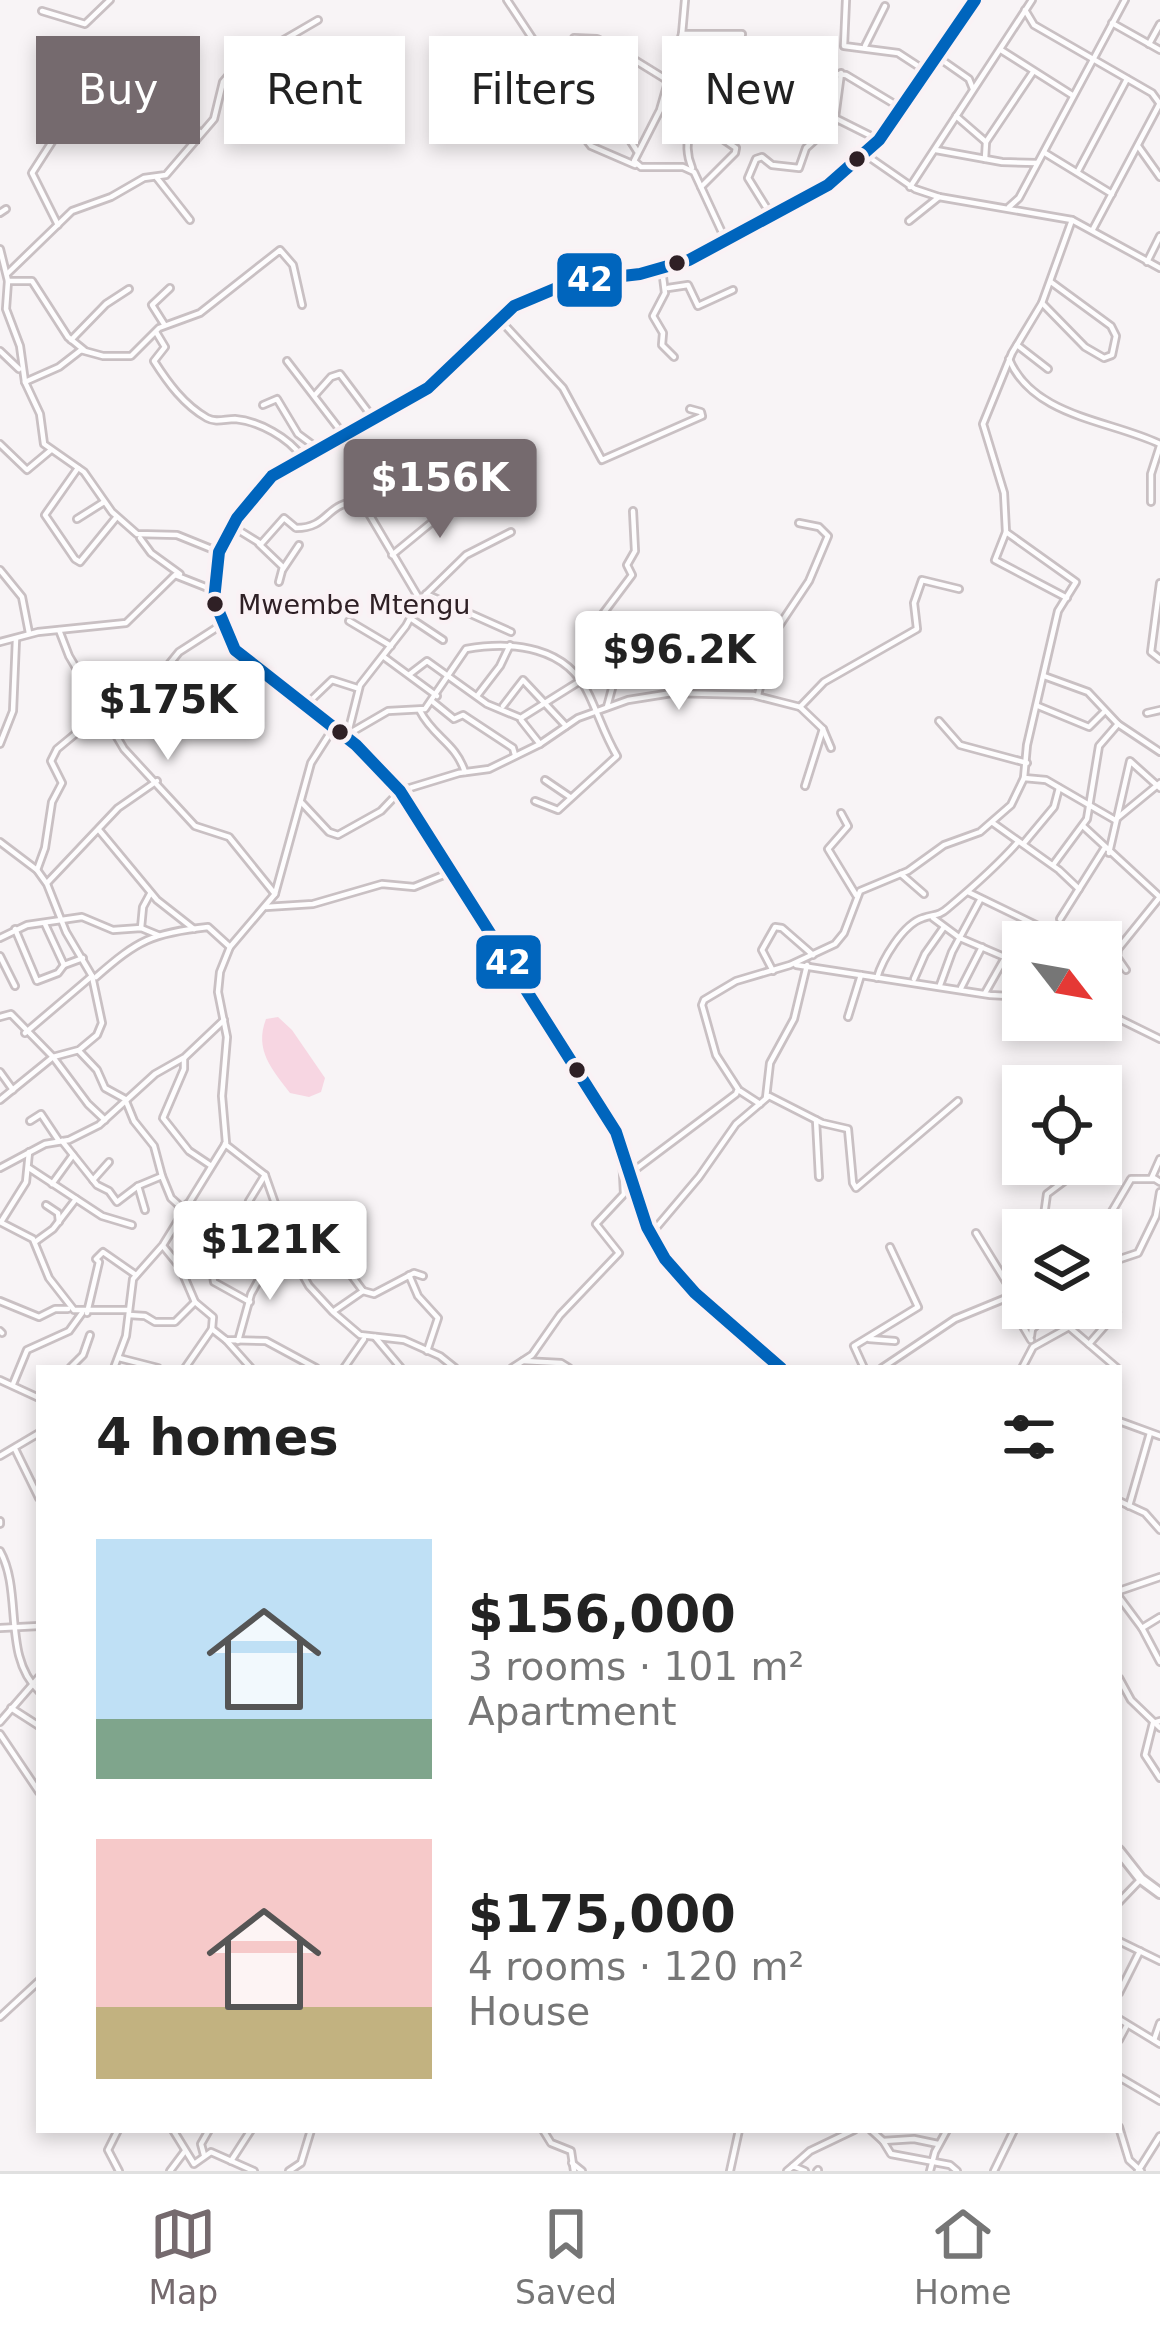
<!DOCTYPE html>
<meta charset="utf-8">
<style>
body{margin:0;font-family:"DejaVu Sans",sans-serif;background:#f2f2f2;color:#222;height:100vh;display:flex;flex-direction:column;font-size:45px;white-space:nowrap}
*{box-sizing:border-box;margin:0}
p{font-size:39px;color:#767676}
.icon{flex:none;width:66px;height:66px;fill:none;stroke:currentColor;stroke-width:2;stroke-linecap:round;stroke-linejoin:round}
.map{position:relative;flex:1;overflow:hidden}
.side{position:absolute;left:36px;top:1365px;width:1086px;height:768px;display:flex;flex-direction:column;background:#fff;border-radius:0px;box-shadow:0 6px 18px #0003}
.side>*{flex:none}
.hud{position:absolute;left:36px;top:36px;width:1089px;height:108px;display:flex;gap:24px}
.needle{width:78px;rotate:121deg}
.tools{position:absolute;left:1002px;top:921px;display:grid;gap:24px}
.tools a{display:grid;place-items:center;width:120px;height:120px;border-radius:0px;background:#fff;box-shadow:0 6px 18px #0003;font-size:60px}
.price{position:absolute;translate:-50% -102px;padding:0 27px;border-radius:12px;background:#fff;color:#222;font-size:39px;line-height:78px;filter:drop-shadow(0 3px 6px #0008)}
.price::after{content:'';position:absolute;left:50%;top:72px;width:36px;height:27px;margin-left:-18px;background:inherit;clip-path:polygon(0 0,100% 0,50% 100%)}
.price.active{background:#756a6e;color:#fff}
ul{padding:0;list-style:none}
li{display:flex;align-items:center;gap:36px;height:300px;padding:0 60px}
li span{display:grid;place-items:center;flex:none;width:336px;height:240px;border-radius:0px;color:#555}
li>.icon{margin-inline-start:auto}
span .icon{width:144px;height:144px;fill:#fffc;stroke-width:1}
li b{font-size:51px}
h2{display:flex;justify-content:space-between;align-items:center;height:144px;padding:0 60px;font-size:51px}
.pill{padding:0 42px;border-radius:0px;background:#fff;box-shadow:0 6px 18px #0003;font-size:42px;line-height:108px}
.pill.active{background:#756a6e;color:#fff}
.tabs{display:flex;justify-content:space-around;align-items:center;height:168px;border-top:3px solid #e0e0e0;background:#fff;font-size:33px;color:#767676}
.tabs a{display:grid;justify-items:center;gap:6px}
.tabs .active{color:#756a6e}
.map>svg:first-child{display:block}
.green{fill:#f7d6e2}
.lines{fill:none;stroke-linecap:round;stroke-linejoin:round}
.minor-casing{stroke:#c9c0c3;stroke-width:10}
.secondary-casing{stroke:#c9c0c3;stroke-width:14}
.minor{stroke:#fefdfe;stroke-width:4.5}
.secondary{stroke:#fefdfe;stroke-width:8}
.bus-1-casing{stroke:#faf2f5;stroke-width:21}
.bus-1{stroke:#0065bd;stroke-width:12}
.bus-dot{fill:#2f2025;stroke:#faf2f5;stroke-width:4.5}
.labels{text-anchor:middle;stroke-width:9;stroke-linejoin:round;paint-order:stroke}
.bus-label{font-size:27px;fill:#2f2025;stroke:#faf2f5;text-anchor:start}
.line-badge{stroke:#faf2f5;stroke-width:4.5}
.badge-label{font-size:33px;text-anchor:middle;font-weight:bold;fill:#fff}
</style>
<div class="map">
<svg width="1160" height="2171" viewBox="0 0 1160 2171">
<rect width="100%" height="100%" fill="#f8f4f6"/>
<path class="green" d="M278,1017L292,1030L325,1078L321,1092L309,1097L290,1093C272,1069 254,1050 266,1019Z"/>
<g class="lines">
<defs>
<g id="minor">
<polyline points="507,0 542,53"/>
<polyline points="846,0 844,46 898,53 924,70"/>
<polyline points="1025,10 1034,25 1152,93 1160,104"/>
<polyline points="42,11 85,24 110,0"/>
<polyline points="1112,23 1160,50"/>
<polyline points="682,34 685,0"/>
<polyline points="574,38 597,39 612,46 667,80"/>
<polyline points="1149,44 1160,24"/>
<polyline points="865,46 885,6"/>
<polyline points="1001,50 1072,95"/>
<polyline points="939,58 969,79 973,89"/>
<polyline points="672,64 732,72 741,58 782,68 846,75 901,108"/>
<polyline points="841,73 835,118 879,140"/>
<polyline points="580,108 572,121 591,146 635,165"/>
<polyline points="610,109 637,151"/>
<polyline points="956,116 986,142"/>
<polyline points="693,127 717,135 736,148 735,153 701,187"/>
<polyline points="1138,146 1160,177"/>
<polyline points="936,150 1002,162 1037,163"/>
<polyline points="1045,153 1112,194"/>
<polyline points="866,155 915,189 939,197 1072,220 1160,268"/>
<polyline points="985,159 986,142 1033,72"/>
<path d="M692,168C676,131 706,100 721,69"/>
<polyline points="1078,171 1127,79"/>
<polyline points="157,178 190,220"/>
<polyline points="910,187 1032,0"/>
<polyline points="1009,207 1019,198 1125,0"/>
<polyline points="0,213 6,209"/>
<polyline points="771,215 748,178 756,159 762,157 772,165 799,168 806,148 837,120"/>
<polyline points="909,221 939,197"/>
<path d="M58,225L32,173L66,120L89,99L110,102L118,99C146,113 177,114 201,133"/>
<polyline points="1093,229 1160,103"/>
<polyline points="726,241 694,172 683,167 641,167 634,161 660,110 682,34 742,34 737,60"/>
<polyline points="0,249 8,281 6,309 20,346 25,382 40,414 44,444 84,472 112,512 137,534 177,535 219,552"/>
<polyline points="1147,262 1160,236"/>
<polyline points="662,269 665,293 653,316 663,333 662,345 674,357"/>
<polyline points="7,274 72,211 111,197 144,178 166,175 214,119 223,82 234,69 318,20"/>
<polyline points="8,281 32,281 68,337 84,350"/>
<polyline points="668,288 688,285 698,306 733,290"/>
<polyline points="1042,303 1085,347 1104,358 1112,355 1116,336 1111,326 1051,282"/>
<polyline points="500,320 563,388 602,460 702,416 701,412 690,409"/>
<polyline points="164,324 152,305 170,288"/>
<path d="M156,332L165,347L154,361C168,383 184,405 207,418C216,423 225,419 235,419C259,421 289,438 302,457"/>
<polyline points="71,340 106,304 129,289"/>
<polyline points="1017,345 1048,369"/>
<polyline points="0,351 19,369"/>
<path d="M1009,359C1033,417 1110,420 1160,444"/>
<polyline points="287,361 343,434"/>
<polyline points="25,382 59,367 81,350 103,356 131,356 159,328 200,313 280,250 293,265 302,305"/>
<polyline points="315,395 331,377 340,374 373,418"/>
<polyline points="263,405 277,399 298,434 317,448"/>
<polyline points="0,444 27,470 51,450"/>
<polyline points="78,468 45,515 75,559 80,562 115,519"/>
<polyline points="1151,502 1151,474 1160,446"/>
<polyline points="77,519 104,502"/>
<path d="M232,526L261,544L284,518L296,528C331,528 325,500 362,502L420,600"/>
<polyline points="1006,532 995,560 1067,598"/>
<polyline points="140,538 151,553 180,574"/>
<polyline points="259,544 283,567 279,582"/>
<polyline points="392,555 442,514 471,498"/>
<polyline points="283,569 299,545"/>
<polyline points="0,570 22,597 29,633"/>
<polyline points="1160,583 1151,652 1160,659"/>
<polyline points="426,594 511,632"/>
<polyline points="410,618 443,640"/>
<polyline points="349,621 391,646"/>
<polyline points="59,630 69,656 124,749 195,826 229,837 275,894"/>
<polyline points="0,642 38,632 126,623 175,575 213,590"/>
<polyline points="384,657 437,696"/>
<polyline points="410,674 427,661 487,704 521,718 580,681"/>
<polyline points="1044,676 1088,692 1118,724 1160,752"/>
<polyline points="758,695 773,635 809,581 828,536 819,527 799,523"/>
<polyline points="477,696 500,666 510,645"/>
<polyline points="433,702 454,719 463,715 513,748 515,755"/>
<polyline points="308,703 332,680 357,688"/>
<polyline points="503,706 523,680 566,726"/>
<polyline points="1038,706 1089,727 1104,712"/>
<polyline points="607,707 617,670 587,635 632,575 627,565 635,551 633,511"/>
<polyline points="800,707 823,729 831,748"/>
<path d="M420,711C434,738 455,742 465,772"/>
<polyline points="1147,713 1160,710"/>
<polyline points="521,720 540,744"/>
<polyline points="939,721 960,745 1027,763"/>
<polyline points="348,733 360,685 406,626 420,600 466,555 511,532"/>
<path d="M345,736L388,711L425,709L466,649C513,641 567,646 589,695C599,716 605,736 617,756L558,810L535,801"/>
<polyline points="0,744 13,711 16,639"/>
<polyline points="1024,778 1046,780 1115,820 1160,783"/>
<polyline points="545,780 570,797"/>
<polyline points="805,786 823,729"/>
<polyline points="302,803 329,832 338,835 381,811 400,791 459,773 489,769 540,744 578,718 628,700 672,693 753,695 800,707 824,682 917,629 914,603 922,580 959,589"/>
<polyline points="841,813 848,826 828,849 856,895"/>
<polyline points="993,823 1059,870 1079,889"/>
<polyline points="1083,826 1160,897"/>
<polyline points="99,830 157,900 194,929"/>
<polyline points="0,842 37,870 47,884 66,932 92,976 102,1023 97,1035 79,1050 53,1057 0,1100"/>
<polyline points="1024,843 1054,807 1059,788"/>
<polyline points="1109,853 1130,761 1160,788"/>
<polyline points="1053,865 1087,819 1099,746 1118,724"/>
<polyline points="37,870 45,848 52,802 62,783 51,761 57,749 120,697 154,683 179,652 221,625"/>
<polyline points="901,874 924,894"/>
<polyline points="47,883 118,808 157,781"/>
<polyline points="968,892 1040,927 1038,942"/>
<polyline points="266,907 313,904 382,884 414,887 451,872"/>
<polyline points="933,918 960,938 1023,965"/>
<polyline points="1060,919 1104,849"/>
<polyline points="45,924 64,965 83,958"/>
<polyline points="141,928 143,907 150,894"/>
<polyline points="15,929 37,981 58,973 64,965"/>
<polyline points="0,938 27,925 82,917 113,930 141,928 158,935"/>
<polyline points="0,956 15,986"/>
<polyline points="796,965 990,995 1009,996 1023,989"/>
<polyline points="1126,970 1117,957 1118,949 1160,897"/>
<polyline points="773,971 762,950 775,927 782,928 813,955"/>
<path d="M96,977C138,940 152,933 208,927L230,947"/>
<path d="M877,978C882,960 903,924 923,918C934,914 938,917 948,908C973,887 997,866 1018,842"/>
<polyline points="914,979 925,954 944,927"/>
<polyline points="940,985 952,952 980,900"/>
<polyline points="1101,987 1105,990"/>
<polyline points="961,988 982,947"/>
<polyline points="985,993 1006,956"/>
<polyline points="1009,996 1023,972"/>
<polyline points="1101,1010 1160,1039"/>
<polyline points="0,1017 11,1014 53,1057 88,1104 105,1120"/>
<polyline points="848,1017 861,975"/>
<polyline points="25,1033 92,976"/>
<polyline points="79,1051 97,1070 105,1088 125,1099 134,1121 154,1146 162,1176"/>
<polyline points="184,1058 184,1069 163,1118 189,1151 210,1165"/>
<polyline points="0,1072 13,1090"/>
<polyline points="740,1091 760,1104"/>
<polyline points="766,1098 770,1063 794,1019 807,965"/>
<polyline points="816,1120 819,1177"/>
<polyline points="30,1121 41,1114 59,1141"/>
<polyline points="62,1141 97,1185 109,1191 117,1202 138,1186 162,1176 171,1198 182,1208"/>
<polyline points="225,1144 265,1175 296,1263 309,1286 333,1312 360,1335 404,1340 440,1356 455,1368"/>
<polyline points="1160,1159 1152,1177 1160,1182"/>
<polyline points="0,1168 45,1144 69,1140 99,1125 155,1074 185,1057 224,1020"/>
<polyline points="29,1168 102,1216 132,1225"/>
<polyline points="632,1172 736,1094 738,1089 716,1055 702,1005 704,1000 736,981 790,965 835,944 844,933 860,891 908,871 944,845 980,832 1011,805 1024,778 1027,745 1058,611 1076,582 1006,532 1004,493 983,424 1012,353 1042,303 1072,220"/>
<polyline points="93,1180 109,1162"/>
<polyline points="52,1184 73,1155"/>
<polyline points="138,1186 145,1210"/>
<path d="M187,1204L205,1209C200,1238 211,1255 214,1282L250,1302"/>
<polyline points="46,1205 58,1213 59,1222"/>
<polyline points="204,1215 227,1222"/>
<polyline points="0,1222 33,1239 49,1278 74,1310 128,1310"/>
<polyline points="1,1222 26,1182 29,1152"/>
<polyline points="1042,1230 1047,1194 1067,1179 1072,1164"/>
<polyline points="1101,1230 1131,1179 1154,1179"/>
<polyline points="976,1233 1011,1290 1015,1313 1031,1340"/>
<polyline points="650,1235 699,1177 736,1124 769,1096 822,1123 848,1129 853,1183 856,1188 958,1101"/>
<polyline points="263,1236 271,1266"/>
<polyline points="35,1242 53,1229 76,1199"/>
<polyline points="329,1245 363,1291"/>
<polyline points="163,1246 180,1267 195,1302 213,1317 212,1329"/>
<polyline points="213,1248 241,1255 282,1221"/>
<polyline points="209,1249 227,1222 243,1221 249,1201 265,1175"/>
<polyline points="180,1267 203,1248"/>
<polyline points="409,1275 418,1296 438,1318 427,1351"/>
<polyline points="1101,1278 1111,1262 1138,1253 1156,1216 1160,1192"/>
<polyline points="0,1301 39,1317 55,1309 68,1309"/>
<polyline points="1032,1308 1032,1329"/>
<polyline points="334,1311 363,1291 374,1294 414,1273 423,1276"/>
<polyline points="87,1313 99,1262 96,1259 103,1252 136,1275"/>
<polyline points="129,1315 145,1316 155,1322 175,1322 195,1302"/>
<polyline points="1069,1327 1117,1368"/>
<polyline points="0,1331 2,1333"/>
<polyline points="1031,1336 1032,1329 1056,1308"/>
<polyline points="375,1337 401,1368"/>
<polyline points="869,1339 895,1341"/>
<polyline points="226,1340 251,1368"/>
<polyline points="238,1341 251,1294 263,1272 293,1257"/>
<polyline points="1089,1344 1117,1312 1101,1294"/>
<polyline points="119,1358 158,1368"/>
<polyline points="523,1361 561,1363 569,1368"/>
<polyline points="70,1368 83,1355 90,1335"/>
<polyline points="114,1368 126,1336 133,1279 163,1245 226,1143 222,1096 227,1037 218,992 220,972 230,947 275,894 311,763 332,730"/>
<polyline points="185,1368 212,1329 226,1340 266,1341 316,1368"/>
<polyline points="344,1368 364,1339"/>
<polyline points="512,1368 532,1355 560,1315 619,1253 596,1224 624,1194 622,1155"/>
<polyline points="864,1368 854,1346 918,1307 890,1247"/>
<polyline points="882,1368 955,1319 1011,1296"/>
<polyline points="1022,1368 1033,1347 1069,1327 1088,1308"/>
<polyline points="0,1380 39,1398"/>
<polyline points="13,1384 27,1350 69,1331 82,1313"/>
<polyline points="1119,1421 1160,1436"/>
<polyline points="15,1449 39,1498"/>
<polyline points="0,1456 39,1433"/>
<polyline points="1119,1501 1145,1513 1160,1530"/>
<polyline points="1129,1506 1150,1433"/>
<polyline points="0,1521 0,1524"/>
<path d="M0,1551C23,1592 2,1657 39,1691"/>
<polyline points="1119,1591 1160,1577"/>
<polyline points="1119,1597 1142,1628 1160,1662"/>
<polyline points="0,1628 39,1626"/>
<polyline points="1142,1628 1160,1617"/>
<polyline points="1119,1678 1131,1700 1160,1728"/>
<polyline points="11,1708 39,1726"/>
<polyline points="1160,1721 1153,1723 1145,1755 1160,1778"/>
<polyline points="0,1722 39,1677"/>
<polyline points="0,1734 39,1792"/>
<polyline points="1119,1902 1141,1879"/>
<polyline points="1119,1941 1160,1961"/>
<polyline points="1119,1993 1140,1951"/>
<polyline points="0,2017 39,1981"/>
<polyline points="1119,2019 1160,2044"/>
<polyline points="1119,2040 1127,2025"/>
<polyline points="1154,2040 1160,2023"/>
<polyline points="1119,2077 1160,2101"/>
<polyline points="1119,2127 1129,2160 1141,2171"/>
<polyline points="118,2130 108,2150 119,2171"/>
<polyline points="173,2130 194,2164 211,2152 254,2171"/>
<polyline points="543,2130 551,2143 571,2151 574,2171"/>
<polyline points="871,2130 883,2141 914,2139 938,2144"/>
<polyline points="883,2141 891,2154 950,2165 957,2171"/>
<polyline points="204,2155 201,2144 209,2130"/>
<polyline points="231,2161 251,2130"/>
<polyline points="572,2163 582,2171"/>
<polyline points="793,2166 810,2151 854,2130"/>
<polyline points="170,2171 185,2151"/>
<polyline points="289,2171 301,2163 311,2130"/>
<polyline points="730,2171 739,2130"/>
<polyline points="787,2171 793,2166 805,2171"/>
<polyline points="817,2171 818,2170"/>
<polyline points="930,2171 935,2152 947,2130"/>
<polyline points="994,2171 1014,2130"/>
<polyline points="1138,2171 1160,2136"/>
</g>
<g id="secondary">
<path d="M781,1368C741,1327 681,1292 653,1240C635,1206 632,1167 616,1132L400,791L356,745L235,650L214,600L219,552L237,518L272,476L428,388L514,306L571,282L640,274L689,260L828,185L879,140L975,0"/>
<polyline points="1119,1851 1141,1879 1160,1893"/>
</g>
</defs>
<use href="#minor" class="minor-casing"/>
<use href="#secondary" class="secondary-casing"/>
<use href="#minor" class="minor"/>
<use href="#secondary" class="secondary"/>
<defs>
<polyline id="bus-1" points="781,1368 695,1293 665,1259 647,1227 616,1132 400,791 356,745 235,650 214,600 219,552 237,518 272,476 428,388 514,306 571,282 640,274 689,260 828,185 879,140 975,0"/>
</defs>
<use href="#bus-1" class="bus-1-casing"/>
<use href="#bus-1" class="bus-1"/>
</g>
<g class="bus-dot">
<circle cx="857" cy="159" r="10"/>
<circle cx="677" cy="263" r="10"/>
<circle cx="215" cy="604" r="10"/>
<circle cx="340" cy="732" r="10"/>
<circle cx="577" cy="1070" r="10"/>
</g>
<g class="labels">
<g class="bus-label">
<text x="238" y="614">Mwembe Mtengu</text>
</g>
</g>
<g class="line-badge">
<rect x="555" y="251" width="69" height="58" rx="12" fill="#0065bd"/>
<rect x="474" y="933" width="69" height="58" rx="12" fill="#0065bd"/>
</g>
<g class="badge-label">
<text x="590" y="291">42</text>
<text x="508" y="974">42</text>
</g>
</svg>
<div class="tools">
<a><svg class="needle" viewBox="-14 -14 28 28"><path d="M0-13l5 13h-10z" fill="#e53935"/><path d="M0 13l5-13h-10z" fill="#767676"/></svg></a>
<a><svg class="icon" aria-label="locate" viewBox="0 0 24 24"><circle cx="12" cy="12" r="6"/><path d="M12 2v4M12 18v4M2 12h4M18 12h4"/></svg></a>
<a><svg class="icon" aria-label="layers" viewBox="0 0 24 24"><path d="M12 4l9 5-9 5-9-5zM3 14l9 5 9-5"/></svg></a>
</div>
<b class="price active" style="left:440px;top:541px">$156K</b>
<b class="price" style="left:679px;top:713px">$96.2K</b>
<b class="price" style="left:168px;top:763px">$175K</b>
<b class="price" style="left:270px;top:1303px">$121K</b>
<div class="hud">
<a class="pill active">Buy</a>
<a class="pill">Rent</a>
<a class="pill">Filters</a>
<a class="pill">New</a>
</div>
<section class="side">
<h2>4 homes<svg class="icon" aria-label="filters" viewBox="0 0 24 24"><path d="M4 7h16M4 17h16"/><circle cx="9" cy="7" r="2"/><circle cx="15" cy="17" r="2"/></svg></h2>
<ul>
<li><span style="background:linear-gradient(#bfe0f5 75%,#7fa58c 0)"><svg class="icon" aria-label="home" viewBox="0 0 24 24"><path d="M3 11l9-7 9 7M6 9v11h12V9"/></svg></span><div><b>$156,000</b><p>3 rooms · 101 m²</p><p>Apartment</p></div></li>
<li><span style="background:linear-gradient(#f6c9c9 70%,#c2b280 0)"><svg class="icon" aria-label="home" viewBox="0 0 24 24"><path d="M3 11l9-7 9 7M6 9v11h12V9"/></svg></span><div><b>$175,000</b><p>4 rooms · 120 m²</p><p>House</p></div></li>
</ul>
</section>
</div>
<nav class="tabs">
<a class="active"><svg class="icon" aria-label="map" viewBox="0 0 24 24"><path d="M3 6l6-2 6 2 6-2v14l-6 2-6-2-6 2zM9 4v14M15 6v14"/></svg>Map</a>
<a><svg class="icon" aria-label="saved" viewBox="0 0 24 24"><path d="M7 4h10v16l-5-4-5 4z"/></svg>Saved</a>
<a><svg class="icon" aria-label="home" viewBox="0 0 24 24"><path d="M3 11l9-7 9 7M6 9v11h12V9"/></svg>Home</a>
</nav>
